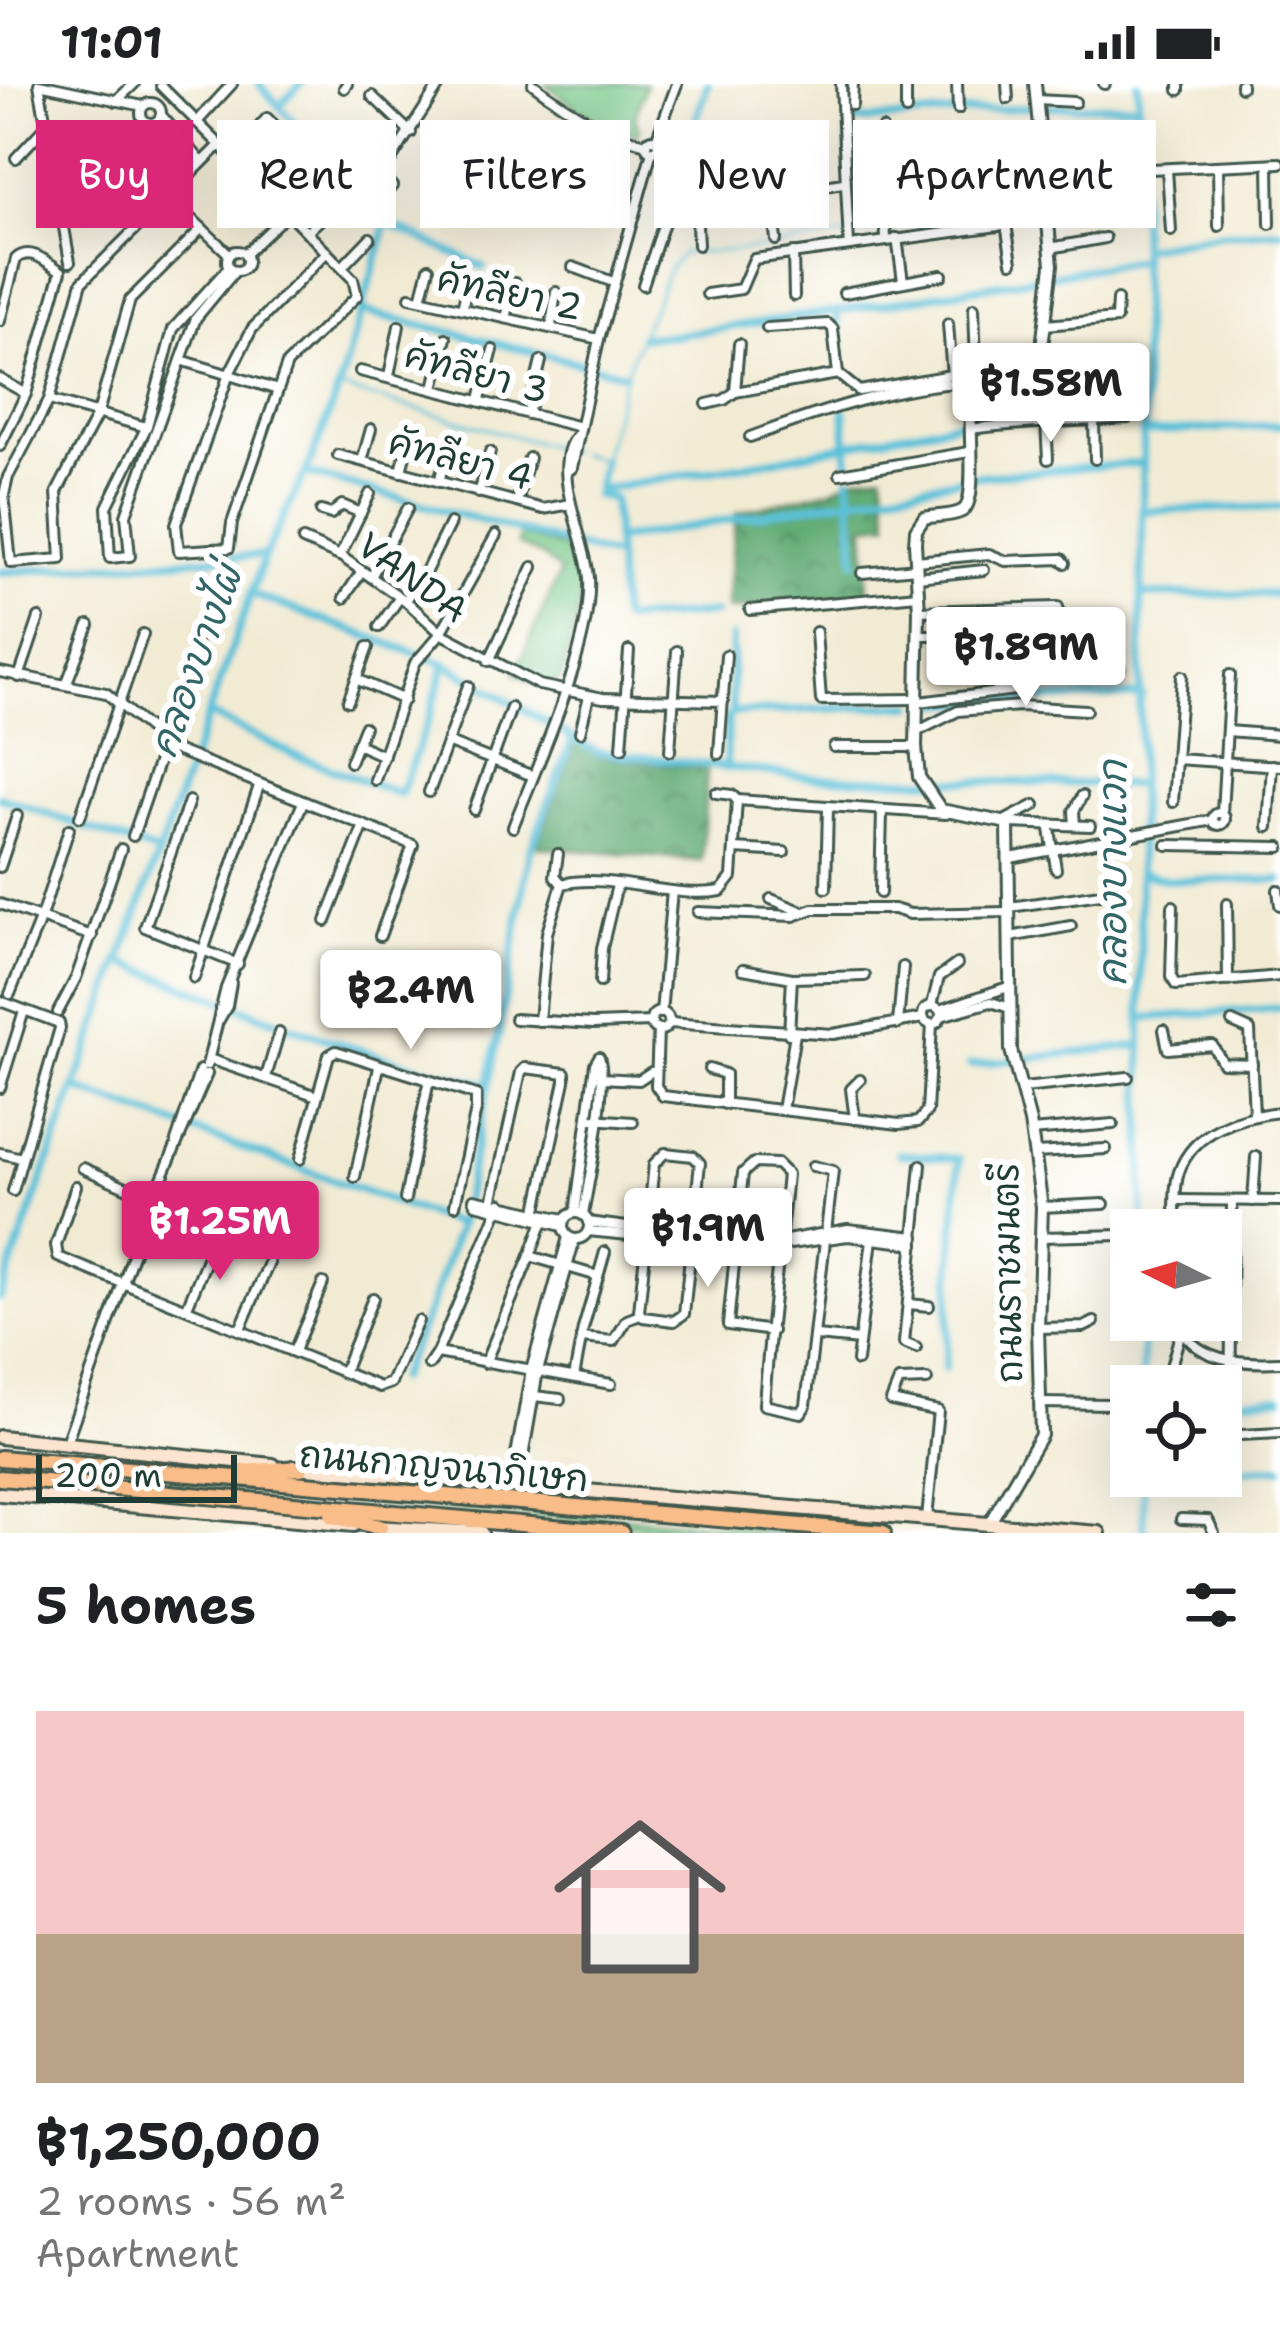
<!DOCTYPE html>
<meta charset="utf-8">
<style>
body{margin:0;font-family:"Shantell Sans","Playpen Sans Thai",sans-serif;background:#f6f6f6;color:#202124;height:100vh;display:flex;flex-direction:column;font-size:45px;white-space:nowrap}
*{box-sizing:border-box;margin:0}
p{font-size:39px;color:#757577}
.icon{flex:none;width:66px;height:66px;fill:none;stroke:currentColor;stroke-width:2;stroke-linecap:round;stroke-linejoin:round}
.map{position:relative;height:1449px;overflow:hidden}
.drawer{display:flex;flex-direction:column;background:#fff;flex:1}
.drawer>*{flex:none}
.banner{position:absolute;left:36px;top:36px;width:1209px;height:108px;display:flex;gap:24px}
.needle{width:78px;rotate:275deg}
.buttons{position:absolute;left:1110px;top:1125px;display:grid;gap:24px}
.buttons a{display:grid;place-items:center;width:132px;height:132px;border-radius:0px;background:#fff;box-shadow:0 12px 48px #0002;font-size:60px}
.scale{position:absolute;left:36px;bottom:30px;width:201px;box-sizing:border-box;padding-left:12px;border:6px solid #1f3d34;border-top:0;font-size:33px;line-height:42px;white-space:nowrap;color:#1f3d34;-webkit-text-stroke:9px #fff;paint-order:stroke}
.price{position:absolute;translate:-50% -102px;padding:0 27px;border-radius:12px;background:#fff;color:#222;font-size:39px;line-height:78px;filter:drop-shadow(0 3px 6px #0008)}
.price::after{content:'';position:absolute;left:50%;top:72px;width:36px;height:27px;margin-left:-18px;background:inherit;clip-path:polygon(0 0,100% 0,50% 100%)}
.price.active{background:#db2777;color:#fff}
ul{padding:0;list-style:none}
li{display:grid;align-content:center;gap:24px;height:636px;padding:0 36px}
li span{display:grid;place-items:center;height:372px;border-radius:0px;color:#555}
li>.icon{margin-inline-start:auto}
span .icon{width:216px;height:216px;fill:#fffc;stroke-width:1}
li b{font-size:51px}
h2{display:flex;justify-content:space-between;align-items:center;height:144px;padding:0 36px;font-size:51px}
.pill{padding:0 42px;border-radius:0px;background:#fff;box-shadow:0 12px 48px #0002;font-size:42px;line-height:108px}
.pill.active{background:#db2777;color:#fff}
.status{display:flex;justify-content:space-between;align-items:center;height:84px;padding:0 60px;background:#fff;direction:ltr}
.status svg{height:33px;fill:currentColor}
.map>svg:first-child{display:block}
.grass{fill:url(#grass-dots);stroke:#4c825e;stroke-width:3}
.forest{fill:url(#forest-crowns);stroke:#407454;stroke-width:3}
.green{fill:#79c889;stroke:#4c825e;stroke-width:3}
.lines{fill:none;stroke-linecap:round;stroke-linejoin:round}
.stream{stroke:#5bc1d9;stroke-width:3}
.canal{stroke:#5bc1d9;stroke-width:8}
.minor-casing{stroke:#3f574c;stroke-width:14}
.tertiary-casing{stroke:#3f574c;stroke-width:16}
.secondary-casing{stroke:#3f574c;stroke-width:18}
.trunk-casing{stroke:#3f574c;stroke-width:20}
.minor{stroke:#fff;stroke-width:8}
.tertiary{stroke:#fff;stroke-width:10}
.secondary{stroke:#fce5d0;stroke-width:12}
.trunk{stroke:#f8bd89;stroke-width:14}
.labels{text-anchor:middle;stroke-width:12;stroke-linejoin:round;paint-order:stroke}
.street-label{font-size:36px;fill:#1f3d34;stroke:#fff}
.water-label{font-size:39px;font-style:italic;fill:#316566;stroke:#fff}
</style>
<div class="status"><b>11:01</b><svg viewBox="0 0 49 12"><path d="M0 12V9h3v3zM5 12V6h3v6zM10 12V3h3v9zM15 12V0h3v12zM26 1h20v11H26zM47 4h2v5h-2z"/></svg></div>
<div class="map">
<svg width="1280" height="1449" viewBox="0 0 1280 1449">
<defs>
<pattern id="grass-dots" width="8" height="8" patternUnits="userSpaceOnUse" patternTransform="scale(3)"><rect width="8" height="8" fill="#79c889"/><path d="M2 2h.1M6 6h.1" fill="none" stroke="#63a471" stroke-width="1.8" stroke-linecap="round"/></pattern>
<pattern id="forest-crowns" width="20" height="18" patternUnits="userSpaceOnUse" patternTransform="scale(3)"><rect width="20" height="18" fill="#62ac75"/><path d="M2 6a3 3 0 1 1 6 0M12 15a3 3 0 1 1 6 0" fill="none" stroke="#508d61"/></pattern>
</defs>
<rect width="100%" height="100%" fill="#fff"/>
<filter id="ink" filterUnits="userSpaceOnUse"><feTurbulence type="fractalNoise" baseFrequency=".00833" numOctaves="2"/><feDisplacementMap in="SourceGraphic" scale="24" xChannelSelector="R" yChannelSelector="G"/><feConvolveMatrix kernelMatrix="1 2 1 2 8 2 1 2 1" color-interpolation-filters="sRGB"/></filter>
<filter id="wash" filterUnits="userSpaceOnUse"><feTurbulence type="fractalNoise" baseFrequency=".004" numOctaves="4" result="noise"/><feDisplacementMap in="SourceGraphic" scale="48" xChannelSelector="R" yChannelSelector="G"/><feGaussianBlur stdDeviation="2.7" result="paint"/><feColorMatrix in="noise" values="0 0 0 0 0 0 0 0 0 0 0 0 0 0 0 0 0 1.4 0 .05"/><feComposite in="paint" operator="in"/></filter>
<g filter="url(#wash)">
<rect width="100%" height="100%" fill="#f2ebd4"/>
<polygon class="grass" points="0,1382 18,1382 815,1449 716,1449 25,1389"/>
<g class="forest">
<polygon points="883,389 889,439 865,441 868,511 729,526 727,521 736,429 830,406 858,392"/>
<polygon points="575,658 600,672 707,686 702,777 539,763 538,758"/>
</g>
<g class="green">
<polygon points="545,0 646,0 635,33 639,45 636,51 578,25"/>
<polygon points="520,450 575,468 581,515 562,593 552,601 535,600 515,589 560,488 544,473 518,460"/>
</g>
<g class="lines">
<g class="stream">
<polyline points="1098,114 1143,107"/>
<polyline points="339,304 569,367"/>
<polyline points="578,369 603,376 626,287 670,183 683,169 746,166 1025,125"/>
</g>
<g class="canal">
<polyline points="849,0 850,100"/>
<polyline points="1138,0 1144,318 1139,701 1143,1146"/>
<polyline points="279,22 301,0"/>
<polyline points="848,38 1030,23 1138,21"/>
<polyline points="673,103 708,0"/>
<polyline points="385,138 483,183"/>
<polyline points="1141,164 1214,151 1280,147"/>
<polyline points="362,227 625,290"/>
<polyline points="837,227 841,285"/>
<polyline points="641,253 675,251 871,222 1141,176"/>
<polyline points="844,326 848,383"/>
<polyline points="1142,349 1280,341"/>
<polyline points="603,376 596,412 613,414 621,533 625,536 715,529"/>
<polyline points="306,389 616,473"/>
<polyline points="849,394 855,477"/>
<polyline points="597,406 779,375 964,337"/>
<polyline points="1142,427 1280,423"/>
<polyline points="615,456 979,392 1141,379"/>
<polyline points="0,488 265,471"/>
<polyline points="251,510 445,580 597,668 820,694 1139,701"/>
<polyline points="1144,511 1280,510"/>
<polyline points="928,620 1142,611"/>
<polyline points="732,629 732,553"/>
<polyline points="208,630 294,671 400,710 428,637 445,580"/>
<polyline points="726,684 728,633 732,629 912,621"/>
<polyline points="0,713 158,769"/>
<polyline points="1141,789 1169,796 1280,796"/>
<path d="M119,877C240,923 361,975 489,1000"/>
<polyline points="1141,934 1280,924"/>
<polyline points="970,981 1141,961"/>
<polyline points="74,1004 459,1141"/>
<polyline points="899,1070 959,1075 945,1284"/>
<polyline points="0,1214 265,471 311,377 339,304 383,153 385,138 259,0"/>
<polyline points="398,1295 430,1224 459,1141 497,958 530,767 573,654"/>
<polyline points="1142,1302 1143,1236"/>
<polyline points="1221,1316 1280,1313"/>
<polyline points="1221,1387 1280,1384"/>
<polyline points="1143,1392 1144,1449"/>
</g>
</g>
</g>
<g filter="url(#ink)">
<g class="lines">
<defs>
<g id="minor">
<path d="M533,0C567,26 604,49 646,60"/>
<polyline points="841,0 849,161"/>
<polyline points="906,0 906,26"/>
<polyline points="957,0 958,25"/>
<polyline points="1007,0 1008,15"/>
<polyline points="1104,0 1105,0"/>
<polyline points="1179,0 1179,6"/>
<polyline points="1241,0 1241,3"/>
<polyline points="161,2 288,129 353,195 357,212 287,280 232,439 229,464 179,467 176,440 229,290 252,245 327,168"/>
<polyline points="344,4 347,0"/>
<polyline points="372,12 411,49"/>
<polyline points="1036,16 1075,18"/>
<polyline points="116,17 134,0"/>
<circle cx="151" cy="29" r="10"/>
<polyline points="852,21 853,0"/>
<polyline points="161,31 202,78"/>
<polyline points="197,38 232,0"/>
<polyline points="153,40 195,84"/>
<polyline points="334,42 392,102"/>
<polyline points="882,45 886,156"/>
<circle cx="652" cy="61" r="6"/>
<polyline points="788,55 794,108"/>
<polyline points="656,56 677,0"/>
<polyline points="757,69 762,113"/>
<polyline points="16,74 46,42"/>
<polyline points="232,74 267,34 315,80"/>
<polyline points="1269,80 1270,140"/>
<polyline points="1218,83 1219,142"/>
<polyline points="1150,85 1280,79"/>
<polyline points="1167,85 1171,147"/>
<polyline points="382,90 440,0"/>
<polyline points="987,98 1007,91 1010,56 1040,53"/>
<polyline points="167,111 229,170"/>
<polyline points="771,112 776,156"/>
<polyline points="581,116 610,47"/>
<polyline points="1046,117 1075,116 1125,103"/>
<polyline points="696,122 698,161"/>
<polyline points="1006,140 1012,178"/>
<polyline points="202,144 130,216 98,329 57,408 61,475 11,479 4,411 8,393 49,316 82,198 220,61"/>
<polyline points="307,148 339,118"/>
<polyline points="897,154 903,197"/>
<polyline points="1050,164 1105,154"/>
<circle cx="237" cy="177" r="10"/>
<polyline points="793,169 794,212"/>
<polyline points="245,170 288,129"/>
<polyline points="70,178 39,0 143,22"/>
<polyline points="229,183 173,245 147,342 107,423 110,474 130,472 126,431 196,234 235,187"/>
<polyline points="342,183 370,154"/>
<polyline points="573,183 613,198"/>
<polyline points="643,201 668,127 843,99"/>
<polyline points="844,209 942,191"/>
<polyline points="707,210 741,205 754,175 998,142 1046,127"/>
<polyline points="410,213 599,255"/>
<polyline points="421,215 429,184"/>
<polyline points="462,224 470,194"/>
<polyline points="974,224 976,281 980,295"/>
<polyline points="506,234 515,199"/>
<path d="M0,237L16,175C30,162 47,178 61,187L26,310L0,362"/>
<polyline points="948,240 952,292"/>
<polyline points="1045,241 1116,235 1117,216"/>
<polyline points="551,243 556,208"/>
<polyline points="767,244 828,240 833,245 838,290"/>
<polyline points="739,260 735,308 838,290 859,307 951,291"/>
<polyline points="181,276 278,306"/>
<polyline points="360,287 580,343"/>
<polyline points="389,292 399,242"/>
<polyline points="0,295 25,309"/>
<polyline points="434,304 446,254"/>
<polyline points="480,315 493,266"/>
<polyline points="49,316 146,343"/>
<polyline points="707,320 724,316 735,308"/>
<polyline points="528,330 541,277"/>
<polyline points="1094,337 1095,375"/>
<polyline points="1046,338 1048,375"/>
<path d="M970,345C1023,338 1075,338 1128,334"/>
<path d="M750,353C813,330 907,297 974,299"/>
<polyline points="338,371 543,425 571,420"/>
<polyline points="362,377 371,345"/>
<polyline points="401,388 411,345"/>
<polyline points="567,388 572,384 599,255 652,67"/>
<polyline points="840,390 969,368"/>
<polyline points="439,398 450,355"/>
<polyline points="478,409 490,368"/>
<polyline points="517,418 529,374"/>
<polyline points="321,427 331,430 342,421 361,429"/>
<polyline points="303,456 342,473 407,518 441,549 539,601 603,614 723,617"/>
<polyline points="340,472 370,410"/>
<polyline points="916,477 989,470 1006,477 1062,475 1065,479"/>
<polyline points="862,489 917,484"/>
<polyline points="371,493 408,424"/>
<polyline points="917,493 984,486"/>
<polyline points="344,514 362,487"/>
<polyline points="405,517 422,495 450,439"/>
<polyline points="750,526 918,511"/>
<polyline points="919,527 1058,523"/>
<polyline points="379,543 400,513"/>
<polyline points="816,548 821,616 917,615"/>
<polyline points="919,551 967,551"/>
<polyline points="489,577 533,483"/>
<polyline points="0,588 106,609 173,665 413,761 380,852"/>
<polyline points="19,593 39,534"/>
<polyline points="356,595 404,616"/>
<polyline points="66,601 89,541"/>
<polyline points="348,617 368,563"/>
<polyline points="919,618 1015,606 1023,582 1120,584"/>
<polyline points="1227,647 1280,651"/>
<polyline points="580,648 589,612"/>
<polyline points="916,648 958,627 1020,622 1086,626"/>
<polyline points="449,659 533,692"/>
<polyline points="357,660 384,672"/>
<polyline points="834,663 916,663"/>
<polyline points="622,664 629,567"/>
<polyline points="670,667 677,567"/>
<polyline points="719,670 726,571"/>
<polyline points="1176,675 1280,682"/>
<polyline points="350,678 364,643"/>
<polyline points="375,696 415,579 441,549 496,451"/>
<polyline points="429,708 468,602"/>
<polyline points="716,709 732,711 737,716 946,730"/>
<polyline points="189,717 145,843 238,880"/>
<polyline points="1173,718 1182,592"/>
<polyline points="474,726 511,624"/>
<circle cx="1219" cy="735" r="6"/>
<polyline points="1222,729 1230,591"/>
<polyline points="80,733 143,550"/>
<polyline points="1006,736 1035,721"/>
<polyline points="1008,739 1090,742"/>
<polyline points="1075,741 1074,727 1082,712"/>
<path d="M513,743C538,678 593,561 589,494C586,454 548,384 577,351"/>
<polyline points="1268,743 1272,681"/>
<polyline points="1050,745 1056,785"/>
<polyline points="133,752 198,563"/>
<polyline points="1167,761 1280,763"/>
<polyline points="735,765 784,768"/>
<polyline points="558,770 555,792 562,800"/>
<polyline points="1010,774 1213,736"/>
<polyline points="0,783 17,732"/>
<polyline points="826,804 828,724"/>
<polyline points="1278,806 1280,821"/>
<polyline points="880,809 882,728"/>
<polyline points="771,815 803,828"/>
<polyline points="0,820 92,852"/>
<polyline points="1227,820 1228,897"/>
<polyline points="1173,822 1171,893 1176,901 1280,892"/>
<polyline points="1010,823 1107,809"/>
<polyline points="698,828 794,832 813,825 894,825 910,830 1009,828"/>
<polyline points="326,837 364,741"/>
<polyline points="1010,853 1071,842"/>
<polyline points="743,885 792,894 865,892"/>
<polyline points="194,894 259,702"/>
<polyline points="600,898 602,864 617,801"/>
<polyline points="10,910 41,833 69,745"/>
<polyline points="0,917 59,939 60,944 13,1107"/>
<polyline points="932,921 939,893 957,880"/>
<circle cx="932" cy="931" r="9"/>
<polyline points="940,926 1011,902"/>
<polyline points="58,928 76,894 121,765"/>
<circle cx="660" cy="937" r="9"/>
<polyline points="661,929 672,807"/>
<polyline points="941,932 991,918 1010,924"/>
<polyline points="515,935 593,940 652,938"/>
<polyline points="219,936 227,922 231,899"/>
<path d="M539,937L547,849L562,800C610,788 671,816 721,807L732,793L737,716"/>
<polyline points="1232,938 1250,946 1254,1031"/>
<polyline points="669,939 833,950 923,934"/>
<polyline points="898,940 903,883"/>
<polyline points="658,946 656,1002 663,1012 899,1040 918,1038 927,1027 932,940"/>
<polyline points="1164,946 1168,965 1212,961 1223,979 1252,980"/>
<polyline points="789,950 792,894"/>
<polyline points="209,975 317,1012"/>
<polyline points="207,981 226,904 303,718"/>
<polyline points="709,985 725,990 725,1020"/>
<polyline points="266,993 279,949"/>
<polyline points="601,994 639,996 651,988"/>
<polyline points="0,1004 24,927"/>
<polyline points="1023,1004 1128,993"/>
<polyline points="782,1026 795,950"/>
<polyline points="592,1035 633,1038"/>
<polyline points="855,1035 851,1005 860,996"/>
<polyline points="1031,1047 1113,1040"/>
<polyline points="176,1057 200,986"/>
<polyline points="0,1069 22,1074"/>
<polygon points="665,1069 693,1072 700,1079 684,1230 674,1237 643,1233 639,1228 654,1080"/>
<polyline points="1035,1069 1106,1065"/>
<polyline points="300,1075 329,971 336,967 476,1011 476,1026 455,1121"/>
<polyline points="83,1084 153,1115"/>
<polyline points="355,1093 379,983"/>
<polyline points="76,1102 56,1161 58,1173 380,1303 391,1299 418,1237"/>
<polyline points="405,1115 429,996"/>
<polyline points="1176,1116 1280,1117"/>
<polyline points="1253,1117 1256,1073"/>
<polyline points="501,1119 437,1269 611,1300"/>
<polyline points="491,1123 521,988 525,984 565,989 565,997 535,1135"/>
<polyline points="1042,1123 1104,1120"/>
<circle cx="576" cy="1142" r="13"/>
<path d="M575,1129L595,980L599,973C609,1000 589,1097 583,1131"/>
<polyline points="588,1138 736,1157 781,1157 848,1145 915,1153"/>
<polyline points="562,1142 476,1120 474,1115 564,1135"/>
<path d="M1175,1146C1176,1128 1173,1106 1179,1088C1193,1046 1241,1032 1280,1028"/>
<polyline points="588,1147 761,1164 848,1152 914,1160"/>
<polyline points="1041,1153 1122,1151"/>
<polyline points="530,1172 543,1137"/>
<polyline points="909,1220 929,1222"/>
<polyline points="187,1223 214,1158"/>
<path d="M1176,1236C1194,1278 1240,1280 1280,1278"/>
<polyline points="1038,1244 1084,1243 1094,1238"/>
<polyline points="240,1245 269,1179"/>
<path d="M772,1247L728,1241L743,1089L754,1079L777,1080L787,1090C780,1167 769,1244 764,1321L801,1329L806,1321L833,1087L813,1082"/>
<polyline points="816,1252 859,1256"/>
<polyline points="581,1254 614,1257 627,1236 640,1231"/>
<polyline points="916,1264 904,1259 921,1081"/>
<polyline points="294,1267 323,1199"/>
<polyline points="857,1277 872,1155"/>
<polyline points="485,1279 530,1172 598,1192"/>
<polyline points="429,1281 437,1269"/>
<polyline points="1170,1286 1181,1247"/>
<polyline points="343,1288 373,1214"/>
<polyline points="574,1293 583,1245 605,1168"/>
<polyline points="927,1296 899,1297 891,1317 938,1327 927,1434"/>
<polyline points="534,1312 560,1315"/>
<polyline points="1040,1319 1110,1320"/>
<polyline points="1221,1352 1280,1349"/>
<polyline points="1230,1352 1232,1117"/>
<polyline points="66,1359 153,1115 207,990"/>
<polyline points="511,1400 531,1286 568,1153"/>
<polyline points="518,1402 538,1287 575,1155"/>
<polyline points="1181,1435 1208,1436 1214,1449"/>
</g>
<path id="tertiary" d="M989,1440L1041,1351L1038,1244L1042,1123L1030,1038L1011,966L1008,739L941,726L919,693L916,663L919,527L915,459L916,446L924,434C936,431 951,433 962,427C981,417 964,327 974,299L987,292L1033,282L1041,271L1052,181L1035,0"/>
<g id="secondary">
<polyline points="0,1353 273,1381"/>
<polyline points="294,1383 1099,1449"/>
<polyline points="0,1410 354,1441"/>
<polyline points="374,1443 481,1449"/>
</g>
<g id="trunk">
<polyline points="0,1374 883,1449"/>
<polyline points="242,1388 301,1384"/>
<polyline points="0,1394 621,1449"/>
<polyline points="332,1432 380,1443"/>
</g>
</defs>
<use href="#minor" class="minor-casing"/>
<use href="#tertiary" class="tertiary-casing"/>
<use href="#secondary" class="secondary-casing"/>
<use href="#trunk" class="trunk-casing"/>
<use href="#minor" class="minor"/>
<use href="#tertiary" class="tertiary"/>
<use href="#secondary" class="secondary"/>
<use href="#trunk" class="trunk"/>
</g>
</g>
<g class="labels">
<g class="street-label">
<text transform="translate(510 208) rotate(12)" y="13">คัทลียา 2</text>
<text transform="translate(477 288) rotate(15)" y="13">คัทลียา 3</text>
<text transform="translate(461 375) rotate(15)" y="13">คัทลียา 4</text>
<text transform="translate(413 493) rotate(36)" y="13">VANDA</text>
<text transform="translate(1007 1189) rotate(-91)" y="13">ถนนราชมนตรี</text>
<text transform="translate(444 1382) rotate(5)" y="13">ถนนกาญจนาภิเษก</text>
</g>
<g class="water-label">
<text transform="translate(195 577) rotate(-70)" y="14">คลองบางไผ่</text>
<text transform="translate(1112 789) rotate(-90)" y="14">คลองบางแวก</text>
</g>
</g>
</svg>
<div class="buttons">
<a><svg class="needle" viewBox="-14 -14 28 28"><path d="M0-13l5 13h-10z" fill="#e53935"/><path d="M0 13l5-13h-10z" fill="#757577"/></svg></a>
<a><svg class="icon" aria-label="locate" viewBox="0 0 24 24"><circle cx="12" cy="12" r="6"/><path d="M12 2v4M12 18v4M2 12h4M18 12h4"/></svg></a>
</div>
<div class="scale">200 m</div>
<b class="price" style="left:1051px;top:361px">฿1.58M</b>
<b class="price" style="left:1026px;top:625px">฿1.89M</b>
<b class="price" style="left:411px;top:968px">฿2.4M</b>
<b class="price active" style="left:220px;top:1199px">฿1.25M</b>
<b class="price" style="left:708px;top:1206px">฿1.9M</b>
<div class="banner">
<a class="pill active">Buy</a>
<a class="pill">Rent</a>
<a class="pill">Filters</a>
<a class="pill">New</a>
<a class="pill">Apartment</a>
</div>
</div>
<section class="drawer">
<h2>5 homes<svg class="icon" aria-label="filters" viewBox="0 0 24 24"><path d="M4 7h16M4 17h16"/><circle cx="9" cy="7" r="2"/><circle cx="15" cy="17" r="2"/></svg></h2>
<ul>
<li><span style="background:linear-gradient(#f6c9c9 60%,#b9a48a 0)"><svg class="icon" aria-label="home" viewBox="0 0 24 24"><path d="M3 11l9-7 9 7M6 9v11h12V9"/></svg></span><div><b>฿1,250,000</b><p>2 rooms · 56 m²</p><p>Apartment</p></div></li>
</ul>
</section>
